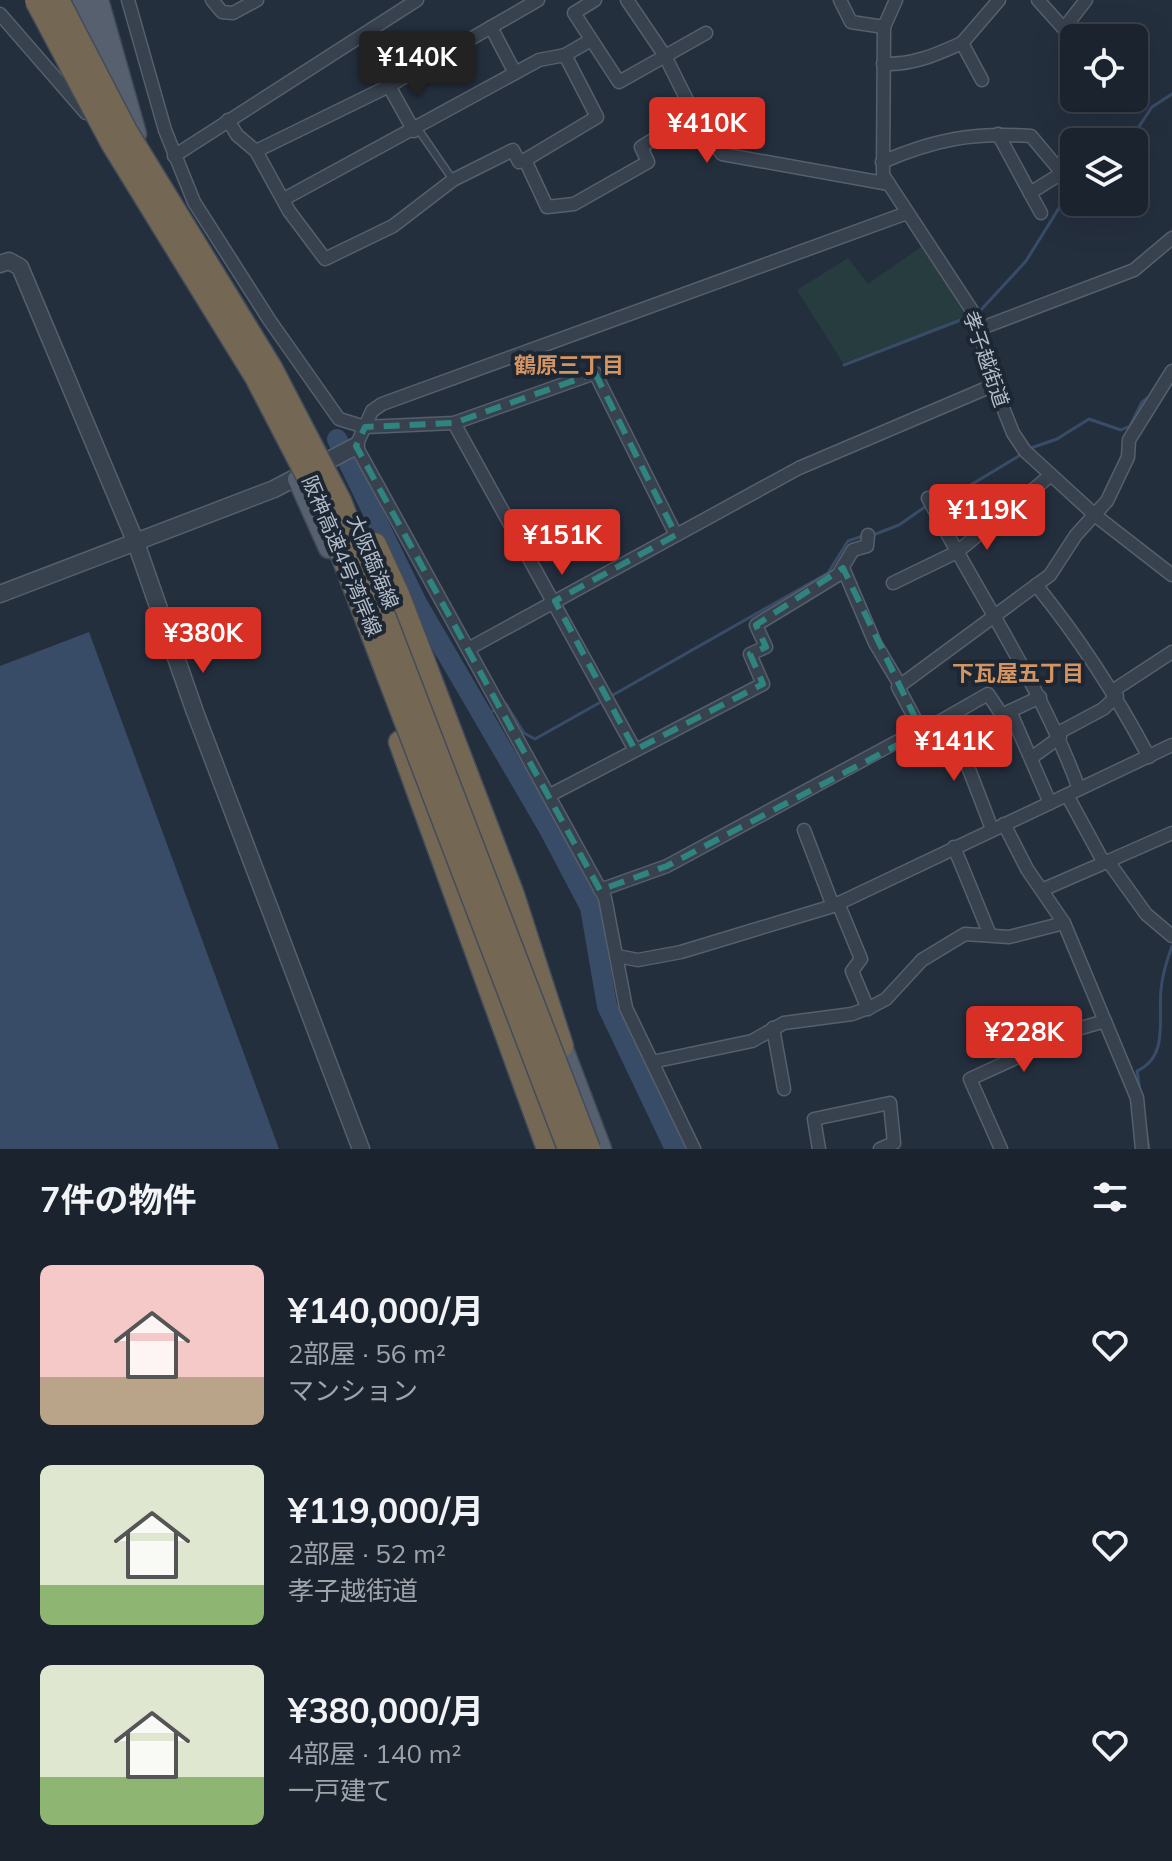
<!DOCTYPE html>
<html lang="ja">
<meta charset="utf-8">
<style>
body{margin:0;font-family:Mulish,"Noto Sans JP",sans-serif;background:#282f3a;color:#f1f3f6;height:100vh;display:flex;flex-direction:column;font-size:30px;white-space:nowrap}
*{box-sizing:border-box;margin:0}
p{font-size:26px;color:#a0a4aa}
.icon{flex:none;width:44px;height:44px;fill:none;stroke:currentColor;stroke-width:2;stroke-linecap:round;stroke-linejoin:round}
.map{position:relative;height:1149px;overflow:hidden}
.details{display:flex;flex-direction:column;background:#1b232e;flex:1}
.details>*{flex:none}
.tools{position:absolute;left:1060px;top:24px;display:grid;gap:16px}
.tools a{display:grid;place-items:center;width:88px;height:88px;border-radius:12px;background:#1b232e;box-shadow:0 8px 32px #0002,0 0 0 2px #39404a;font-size:40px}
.price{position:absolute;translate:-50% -68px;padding:0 18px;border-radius:8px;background:#d93025;color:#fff;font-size:26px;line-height:52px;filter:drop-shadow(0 2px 4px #0008)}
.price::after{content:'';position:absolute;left:50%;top:48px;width:24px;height:18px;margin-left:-12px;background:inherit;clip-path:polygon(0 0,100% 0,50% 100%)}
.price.active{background:#222;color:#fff}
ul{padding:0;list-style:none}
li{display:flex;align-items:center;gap:24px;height:200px;padding:0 40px}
li span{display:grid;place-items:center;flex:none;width:224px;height:160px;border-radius:12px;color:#555}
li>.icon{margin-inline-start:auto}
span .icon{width:96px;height:96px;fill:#fffc;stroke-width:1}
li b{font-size:34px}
h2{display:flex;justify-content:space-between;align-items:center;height:96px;padding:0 40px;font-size:34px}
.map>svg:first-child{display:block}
.green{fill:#263c3f}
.water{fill:#394c67}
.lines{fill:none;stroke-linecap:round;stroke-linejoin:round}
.stream{stroke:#394c67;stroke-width:3}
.river{stroke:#394c67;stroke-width:20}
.service-casing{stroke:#565f6c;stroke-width:9}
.minor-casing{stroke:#565f6c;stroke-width:15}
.tertiary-casing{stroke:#565f6c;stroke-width:19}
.primary-casing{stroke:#414a57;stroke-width:23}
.motorway-casing{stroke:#434c59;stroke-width:25}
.service{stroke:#38414e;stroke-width:6}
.minor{stroke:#38414e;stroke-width:12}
.tertiary{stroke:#38414e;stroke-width:16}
.primary{stroke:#56606e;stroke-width:20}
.motorway{stroke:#746855;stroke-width:22}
.motorway-bridge-casing{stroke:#434c59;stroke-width:25;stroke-linecap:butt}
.motorway-bridge{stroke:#746855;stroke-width:22}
.marked{fill:none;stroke:#308480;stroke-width:6;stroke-dasharray:16 10;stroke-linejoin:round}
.labels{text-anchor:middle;stroke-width:8;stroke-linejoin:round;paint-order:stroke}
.street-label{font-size:20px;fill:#b4bcc9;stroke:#1d2633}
.neighbourhood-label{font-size:22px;font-weight:bold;fill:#d59563;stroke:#1d2633}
</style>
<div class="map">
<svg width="1172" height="1149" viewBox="0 0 1172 1149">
<rect width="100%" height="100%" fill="#242f3e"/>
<polygon class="green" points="921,247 970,316 843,363 797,290 848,258 868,284"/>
<polygon class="water" points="89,632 279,1149 0,1149 0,666"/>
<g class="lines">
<g class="stream">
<polyline points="1116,142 1138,128 1152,107 1172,94"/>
<polyline points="979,312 1026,261 1074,184"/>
<polyline points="844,365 971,316"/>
<polyline points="1031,448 1057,439 1089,419 1121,430 1130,426 1142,402 1150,396"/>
<polyline points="935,500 964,489 1022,454"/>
<polyline points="873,535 899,525 929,504"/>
<polyline points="613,695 828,573 848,541 863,536"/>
<polyline points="506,704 524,733 535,739 599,703"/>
<polyline points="483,716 495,710"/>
<path d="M1149,1149L1137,1071C1169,1057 1158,1019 1161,990C1162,976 1167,960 1172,946"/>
</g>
<polyline class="river" points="337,439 417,603 550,831 590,907 607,1006 675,1149"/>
<defs>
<polyline id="service" points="418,129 453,180"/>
<g id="minor">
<polyline points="128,0 165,130 194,202 270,321 339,419 365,427 454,423 595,373 676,535"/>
<polyline points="212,0 222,12 233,13 257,0"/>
<polyline points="595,0 574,13 619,82 706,33"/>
<polyline points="627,0 665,56 694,114 722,154 889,184"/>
<polyline points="840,0 851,22 884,27"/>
<polyline points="896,0 884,27 883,175 975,315 994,385 1013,433 1025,451 1096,516 1172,575"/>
<polyline points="1038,0 1074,40"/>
<polyline points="0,14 86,113"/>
<polyline points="491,27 515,73"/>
<polyline points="1065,27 1086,0"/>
<polyline points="962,43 999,0"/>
<polyline points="565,55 591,40"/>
<path d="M883,64C913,65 935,55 962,43L982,80"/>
<polyline points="389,86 414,131"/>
<polyline points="228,120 237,135 256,151 289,211 325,259 393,226 453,180 513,150 519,162 525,160 547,207 574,204 648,162 641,147 694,114"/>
<polyline points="256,151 389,86 538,0"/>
<polyline points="174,156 417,0"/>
<path d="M882,162C936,139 974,132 1031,136L1062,173L1030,193L998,134"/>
<polyline points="1030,193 1041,213"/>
<polyline points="284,199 539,60 565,55 597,117 525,160"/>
<polyline points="979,329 1134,270 1172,238"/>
<polyline points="454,423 635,750"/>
<path d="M928,498C979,596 1041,685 1079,789"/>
<polyline points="843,568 875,643 900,685"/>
<polyline points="893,583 957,552 1051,475"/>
<path d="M1036,585C1081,640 1116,695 1149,757"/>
<polyline points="468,649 799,468 994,385"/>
<polyline points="1114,690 1172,652"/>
<polyline points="1010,711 1050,803"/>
<polyline points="938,723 967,764 992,829"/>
<polyline points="922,732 898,687 1050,575 1076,535 1107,501 1128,457 1129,440 1172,371"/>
<polyline points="1058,733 1103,709 1117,696"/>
<polyline points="1031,758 1060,737"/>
<polyline points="550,795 763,684 750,654 766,647 756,625 838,575 853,550 867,546 868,535"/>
<polyline points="1067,795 1104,863 1172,833"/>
<polyline points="1004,824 1027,869 1064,923 1137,1098 1142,1149"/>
<polyline points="804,830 833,906"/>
<polyline points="954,847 990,935"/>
<polyline points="1108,861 1146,914 1172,936"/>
<polyline points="1044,889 1104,863"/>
<polyline points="600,890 667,866 900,740 911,738 988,694 1002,715 1040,697"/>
<polyline points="838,903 861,959 852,971 868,1009"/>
<polyline points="617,956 638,960 681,952 833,906 1172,745"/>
<polyline points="773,1028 784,1089"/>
<polyline points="652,1062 752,1041 784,1023 852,1014 871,1007 886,999 922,960 965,934 1009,937 1064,923"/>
<polyline points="694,1149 626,1008 605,898 356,446 372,411 382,404 907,213"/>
<polyline points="819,1149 814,1119 890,1103 894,1143 880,1149"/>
<polyline points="1001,1149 970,1079 1081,1028 1105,1021"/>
</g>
<g id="tertiary">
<polyline points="0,264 9,261 20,267 136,543 195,712 361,1149"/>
<polyline points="0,594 274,489 356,446"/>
</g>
<g id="primary">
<polyline points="82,0 100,70"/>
<polyline points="98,0 136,134"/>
<polyline points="298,479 329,548"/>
<polyline points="557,1033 601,1149"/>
</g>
<g id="motorway">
<polyline points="375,544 398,594 513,895 562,1046"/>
<polyline points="400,742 548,1149"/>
</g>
</defs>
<use href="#service" class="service-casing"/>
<use href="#minor" class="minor-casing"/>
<use href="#tertiary" class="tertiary-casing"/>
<use href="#primary" class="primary-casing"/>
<use href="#motorway" class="motorway-casing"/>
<use href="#service" class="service"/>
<use href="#minor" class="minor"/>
<use href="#tertiary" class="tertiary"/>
<use href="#primary" class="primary"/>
<use href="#motorway" class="motorway"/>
<defs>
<g id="motorway-bridge">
<polyline points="36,0 112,143 256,377 324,508 569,1149"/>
<polyline points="58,0 126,131 271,368 340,501 589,1149"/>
</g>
</defs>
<use href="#motorway-bridge" class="motorway-bridge-casing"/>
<use href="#motorway-bridge" class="motorway-bridge"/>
</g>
<path class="marked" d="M595,373L676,535L555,601L635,750L763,684L750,654L766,647L756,625L843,568L922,732L667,866L600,890L356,446L365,427L454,423Z"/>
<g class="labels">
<g class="street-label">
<text transform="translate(986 359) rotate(71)" y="7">孝子越街道</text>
<text transform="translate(342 556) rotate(67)" y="7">阪神高速4号湾岸線</text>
<text transform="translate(373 562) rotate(67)" y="7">大阪臨海線</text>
</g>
<g class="neighbourhood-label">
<text x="569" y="373">鶴原三丁目</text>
<text x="1018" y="681">下瓦屋五丁目</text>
</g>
</g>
</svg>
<div class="tools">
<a><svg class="icon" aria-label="locate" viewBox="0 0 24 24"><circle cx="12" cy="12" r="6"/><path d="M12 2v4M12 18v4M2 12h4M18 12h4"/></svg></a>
<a><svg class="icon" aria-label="layers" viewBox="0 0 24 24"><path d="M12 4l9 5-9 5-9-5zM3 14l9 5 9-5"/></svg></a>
</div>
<b class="price active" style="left:417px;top:99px">¥140K</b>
<b class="price" style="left:707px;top:165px">¥410K</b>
<b class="price" style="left:987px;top:552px">¥119K</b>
<b class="price" style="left:562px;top:577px">¥151K</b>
<b class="price" style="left:203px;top:675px">¥380K</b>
<b class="price" style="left:954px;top:783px">¥141K</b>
<b class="price" style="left:1024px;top:1074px">¥228K</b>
</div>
<section class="details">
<h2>7件の物件<svg class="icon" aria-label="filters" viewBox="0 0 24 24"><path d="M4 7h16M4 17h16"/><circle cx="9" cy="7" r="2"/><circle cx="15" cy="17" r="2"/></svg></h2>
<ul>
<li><span style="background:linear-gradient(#f6c9c9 70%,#b9a48a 0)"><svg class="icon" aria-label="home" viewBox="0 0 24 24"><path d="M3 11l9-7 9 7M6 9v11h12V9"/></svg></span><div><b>¥140,000/月</b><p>2部屋 · 56 m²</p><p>マンション</p></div><svg class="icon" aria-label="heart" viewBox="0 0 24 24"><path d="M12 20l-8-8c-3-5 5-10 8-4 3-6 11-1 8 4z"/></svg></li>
<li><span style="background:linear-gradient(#dfe7d0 75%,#8fb573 0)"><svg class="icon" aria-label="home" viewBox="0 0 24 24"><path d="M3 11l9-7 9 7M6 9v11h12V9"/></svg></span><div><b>¥119,000/月</b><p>2部屋 · 52 m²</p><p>孝子越街道</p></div><svg class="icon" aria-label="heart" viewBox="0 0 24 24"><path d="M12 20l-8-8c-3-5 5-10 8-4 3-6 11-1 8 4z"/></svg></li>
<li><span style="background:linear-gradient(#dfe7d0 70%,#8fb573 0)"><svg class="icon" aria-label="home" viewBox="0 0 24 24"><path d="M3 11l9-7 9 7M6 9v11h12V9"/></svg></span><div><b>¥380,000/月</b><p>4部屋 · 140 m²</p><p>一戸建て</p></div><svg class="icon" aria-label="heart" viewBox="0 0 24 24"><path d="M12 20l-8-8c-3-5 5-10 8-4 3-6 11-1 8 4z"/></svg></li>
</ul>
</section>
